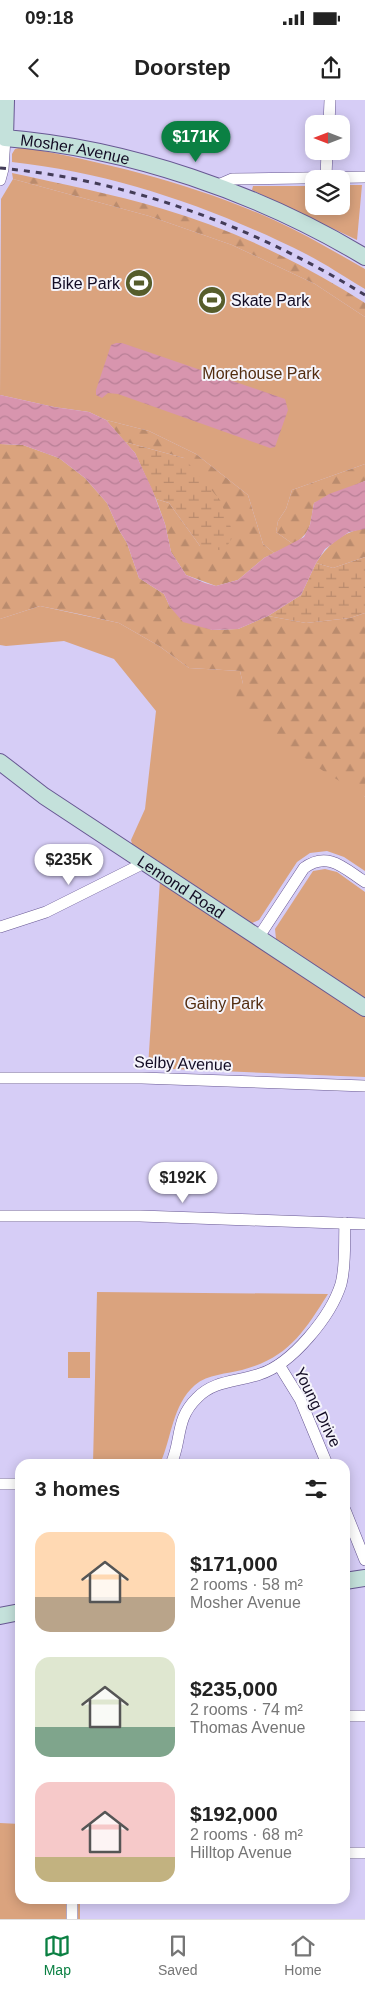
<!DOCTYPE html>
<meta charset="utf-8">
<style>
body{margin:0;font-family:Arial,sans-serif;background:#f6f6f6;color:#222;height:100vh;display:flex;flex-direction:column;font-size:19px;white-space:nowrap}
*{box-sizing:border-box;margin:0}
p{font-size:16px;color:#767676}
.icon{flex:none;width:28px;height:28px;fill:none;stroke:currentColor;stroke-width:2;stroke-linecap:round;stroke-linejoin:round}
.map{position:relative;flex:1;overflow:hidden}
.side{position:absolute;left:15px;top:1359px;width:335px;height:445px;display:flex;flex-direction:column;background:#fff;border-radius:15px;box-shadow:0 2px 12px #0003}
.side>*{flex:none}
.needle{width:32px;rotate:270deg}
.tools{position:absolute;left:305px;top:15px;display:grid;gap:10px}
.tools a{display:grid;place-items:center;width:45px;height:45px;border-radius:10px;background:#fff;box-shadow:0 2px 12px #0003;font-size:25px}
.price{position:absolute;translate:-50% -42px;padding:0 11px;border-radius:18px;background:#fff;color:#222;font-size:16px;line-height:32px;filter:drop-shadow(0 1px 2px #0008)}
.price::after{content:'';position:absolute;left:50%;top:30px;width:15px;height:11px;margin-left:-8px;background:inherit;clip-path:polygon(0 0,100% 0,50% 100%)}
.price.selected{background:#0b8043;color:#fff}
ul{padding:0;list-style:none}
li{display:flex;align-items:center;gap:15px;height:125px;padding:0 20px}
li span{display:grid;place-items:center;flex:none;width:140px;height:100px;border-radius:15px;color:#555}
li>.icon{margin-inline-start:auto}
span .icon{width:60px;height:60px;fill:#fffc;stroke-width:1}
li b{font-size:21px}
h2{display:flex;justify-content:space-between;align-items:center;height:60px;padding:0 20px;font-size:21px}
.status{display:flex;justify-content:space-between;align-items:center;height:35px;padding:0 25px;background:#fff;direction:ltr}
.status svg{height:14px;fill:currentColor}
header{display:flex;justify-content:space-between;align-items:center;height:65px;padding:0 20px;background:#fff;font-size:22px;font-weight:700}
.tabs{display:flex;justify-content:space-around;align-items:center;height:70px;border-top:1px solid #e0e0e0;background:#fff;font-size:14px;color:#767676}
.tabs a{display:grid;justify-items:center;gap:2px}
.tabs .selected{color:#0b8043}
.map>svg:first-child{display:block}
.green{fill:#daa37e}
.forest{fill:url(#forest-firs)}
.wetland{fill:url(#wetland-marsh)}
.water{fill:url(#water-waves)}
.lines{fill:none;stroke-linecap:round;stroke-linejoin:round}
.street-casing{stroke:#675792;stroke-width:12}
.secondary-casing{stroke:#675792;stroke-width:18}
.street{stroke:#fff;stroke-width:11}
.secondary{stroke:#c4e1db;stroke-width:16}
.rail{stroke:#433c58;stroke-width:3;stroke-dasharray:6 6;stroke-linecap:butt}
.labels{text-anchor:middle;stroke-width:4;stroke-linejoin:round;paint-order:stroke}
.street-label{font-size:16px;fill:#130c24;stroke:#f5f4fb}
.poi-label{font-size:16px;fill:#130c24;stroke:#f5f4fb;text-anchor:end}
.park-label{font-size:16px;fill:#532d10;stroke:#f5f4fb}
</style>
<div class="status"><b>09:18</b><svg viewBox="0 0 49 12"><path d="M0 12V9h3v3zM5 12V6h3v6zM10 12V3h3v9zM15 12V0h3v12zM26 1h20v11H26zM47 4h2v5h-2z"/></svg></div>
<header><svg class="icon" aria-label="back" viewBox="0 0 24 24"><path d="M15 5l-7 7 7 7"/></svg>Doorstep<svg class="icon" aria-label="share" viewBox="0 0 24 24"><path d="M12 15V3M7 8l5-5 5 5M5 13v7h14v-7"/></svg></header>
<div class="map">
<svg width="365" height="1819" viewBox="0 0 365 1819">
<defs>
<pattern id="forest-firs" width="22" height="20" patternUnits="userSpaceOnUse" patternTransform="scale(1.25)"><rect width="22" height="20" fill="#daa37e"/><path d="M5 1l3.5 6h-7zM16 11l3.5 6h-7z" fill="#ba8b6d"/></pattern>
<pattern id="wetland-marsh" width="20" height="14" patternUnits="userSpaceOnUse" patternTransform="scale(1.25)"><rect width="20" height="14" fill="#daa37e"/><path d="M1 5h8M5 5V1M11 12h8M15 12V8" fill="none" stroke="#ba8b6d"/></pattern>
<pattern id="water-waves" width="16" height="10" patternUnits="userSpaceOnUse" patternTransform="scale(1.25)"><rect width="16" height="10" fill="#d895ae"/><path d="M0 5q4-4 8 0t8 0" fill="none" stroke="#b87f96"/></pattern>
</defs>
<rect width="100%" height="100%" fill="#d6cdf6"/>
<g class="green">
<path d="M22,47C109,63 194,84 274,120C305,134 335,152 365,169V189C346,178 326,164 306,154C214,108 114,73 12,62V54L15,49Z"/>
<polygon points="13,79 149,116 232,145 315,184 365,217 365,364 292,390 286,409 278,421 276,432 293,444 274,453 263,444 248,395 196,354 149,331 106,320 89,312 54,307 0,295 1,99"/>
<polygon points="341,85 362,85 357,140 252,90 253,86 314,86 314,106 341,106"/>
<polygon points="40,506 119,523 159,546 189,568 240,571 243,584 365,697 365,771 344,757 327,751 310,753 297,762 259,820 252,823 132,744 131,740 145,709 156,611 114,559 64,541 6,546 0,545 0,519"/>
<polygon points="325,769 337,772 365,792 365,898 276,839 275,829 313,771"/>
<polygon points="160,779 365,914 365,977 148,968"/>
<path d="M97,1192L328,1194C304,1232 288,1258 242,1270C227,1274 208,1274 195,1285C172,1305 172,1338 160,1364H93Z"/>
<rect x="68" y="1252" width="22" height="26"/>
<polygon points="0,1723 20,1724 20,1799 80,1799 80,1819 0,1819"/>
</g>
<g class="forest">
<path d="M12,73C62,84 113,94 163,109C235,130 302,163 365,203V217L315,184L232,145L149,116L13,79Z"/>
<polygon points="106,320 149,331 196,354 229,380 248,395 263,444 274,453 264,458 238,480 216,486 186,475 171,452 165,424 156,399 169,403 200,446 184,358 125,342"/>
<polygon points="0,344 23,345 59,358 85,378 107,403 119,430 127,443 139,478 164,494 170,507 212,530 238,529 268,516 306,523 350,518 365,513 365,697 317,667 241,610 235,601 238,589 243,584 240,571 189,568 159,546 119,523 79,514 40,506 0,519"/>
<path d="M365,364V381L314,403C310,424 312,433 293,444L276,432L278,421L286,409L292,390Z"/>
<path d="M360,429H365V457L333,468L316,463C327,446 340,434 360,429Z"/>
</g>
<g class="wetland">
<polygon points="125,342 184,358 220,400 234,435 224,451 200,446 169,403 156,399 135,353"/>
<polygon points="365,457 365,513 350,518 306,523 268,516 301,495 316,463 333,468"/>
</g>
<g class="water">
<polygon points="116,243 122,243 285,299 288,310 275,347 270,348 118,294 108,293 102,298 96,295 96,290 111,245"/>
<polygon points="0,295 54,307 89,312 106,320 135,353 152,389 165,424 171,452 186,475 205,483 216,486 238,480 264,458 304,437 310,425 314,403 329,394 365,381 365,429 349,432 325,449 316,463 301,495 268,516 238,529 212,530 183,522 170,507 164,494 139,478 127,443 119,430 107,403 85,378 59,358 23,345 0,344"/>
</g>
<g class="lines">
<defs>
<g id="street">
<polyline points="329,24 330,0"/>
<polyline points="326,77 327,51"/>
<polyline points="0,80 3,69 5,38"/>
<polyline points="216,86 232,79 365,77"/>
<polyline points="0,827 46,812 144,763"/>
<path d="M258,838L304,768C328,750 345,769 365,782"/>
<polyline points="0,978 142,978 365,986"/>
<polyline points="0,1116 140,1116 365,1124"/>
<polyline points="279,1265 300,1299 327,1364"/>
<path d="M171,1364C182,1341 175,1319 197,1298C214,1280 238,1282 260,1274C292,1264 331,1216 341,1184C346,1165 344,1143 345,1123"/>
<polyline points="0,1384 20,1384"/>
<polyline points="345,1410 365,1460"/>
<polyline points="345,1616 365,1616"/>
<polyline points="345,1753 365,1753"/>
<polyline points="72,1799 72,1819"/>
</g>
<g id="secondary">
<path id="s1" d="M6,0L5,38C128,48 259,93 365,157"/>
<path id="s2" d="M0,662L44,696L365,908"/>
<polyline points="345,1481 365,1478"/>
<polyline points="0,1516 20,1512"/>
</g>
</defs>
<use href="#street" class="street-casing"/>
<use href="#secondary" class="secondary-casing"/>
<use href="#street" class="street"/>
<use href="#secondary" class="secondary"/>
<path class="rail" d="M0,68C129,80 255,127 365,195"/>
</g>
<defs>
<symbol id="stadium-disc" viewBox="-11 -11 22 22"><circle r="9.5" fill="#565d2b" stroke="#f5f4fb"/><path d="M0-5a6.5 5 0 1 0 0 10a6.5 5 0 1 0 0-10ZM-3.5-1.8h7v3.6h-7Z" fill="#fff"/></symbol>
</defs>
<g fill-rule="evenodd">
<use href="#stadium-disc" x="123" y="167" width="32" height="32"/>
<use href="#stadium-disc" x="196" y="184" width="32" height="32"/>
</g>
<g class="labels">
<g class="street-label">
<text dy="6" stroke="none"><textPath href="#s1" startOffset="109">Mosher Avenue</textPath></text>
<text dy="6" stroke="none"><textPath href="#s2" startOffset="220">Lemond Road</textPath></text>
<text transform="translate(183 963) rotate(2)" y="6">Selby Avenue</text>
<text transform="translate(318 1307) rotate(64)" y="6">Young Drive</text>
</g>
<g class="poi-label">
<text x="120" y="189">Bike Park</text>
<text x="231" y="206" text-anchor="start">Skate Park</text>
</g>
<g class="park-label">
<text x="261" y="279">Morehouse Park</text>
<text x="224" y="909">Gainy Park</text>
</g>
</g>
</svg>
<div class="tools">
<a><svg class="needle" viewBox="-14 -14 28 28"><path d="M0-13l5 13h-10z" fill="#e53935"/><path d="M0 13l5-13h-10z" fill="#767676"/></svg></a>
<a><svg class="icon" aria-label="layers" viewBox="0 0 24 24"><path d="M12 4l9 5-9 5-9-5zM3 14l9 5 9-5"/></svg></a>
</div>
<b class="price selected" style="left:196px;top:63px">$171K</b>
<b class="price" style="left:69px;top:786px">$235K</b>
<b class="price" style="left:183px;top:1104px">$192K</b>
<section class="side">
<h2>3 homes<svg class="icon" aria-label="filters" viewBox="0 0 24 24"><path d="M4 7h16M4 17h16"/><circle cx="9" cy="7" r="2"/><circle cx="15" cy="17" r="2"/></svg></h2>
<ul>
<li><span style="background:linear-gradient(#ffd9b3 65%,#b9a48a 0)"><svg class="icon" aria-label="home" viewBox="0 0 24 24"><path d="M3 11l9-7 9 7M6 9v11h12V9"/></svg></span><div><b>$171,000</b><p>2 rooms · 58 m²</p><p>Mosher Avenue</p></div></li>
<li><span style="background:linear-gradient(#dfe7d0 70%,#7fa58c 0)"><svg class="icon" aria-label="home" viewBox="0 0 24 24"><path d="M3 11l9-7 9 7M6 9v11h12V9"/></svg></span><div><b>$235,000</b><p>2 rooms · 74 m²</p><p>Thomas Avenue</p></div></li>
<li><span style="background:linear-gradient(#f6c9c9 75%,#c2b280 0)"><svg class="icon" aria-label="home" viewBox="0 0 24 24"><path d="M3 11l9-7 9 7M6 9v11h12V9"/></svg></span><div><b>$192,000</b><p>2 rooms · 68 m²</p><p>Hilltop Avenue</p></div></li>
</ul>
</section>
</div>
<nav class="tabs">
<a class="selected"><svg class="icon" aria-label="map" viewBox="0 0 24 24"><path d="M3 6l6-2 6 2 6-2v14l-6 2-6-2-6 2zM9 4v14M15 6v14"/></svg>Map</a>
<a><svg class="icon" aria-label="saved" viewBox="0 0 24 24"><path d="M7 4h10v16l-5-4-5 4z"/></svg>Saved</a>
<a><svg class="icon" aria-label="home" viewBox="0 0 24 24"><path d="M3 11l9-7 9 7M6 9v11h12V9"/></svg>Home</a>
</nav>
